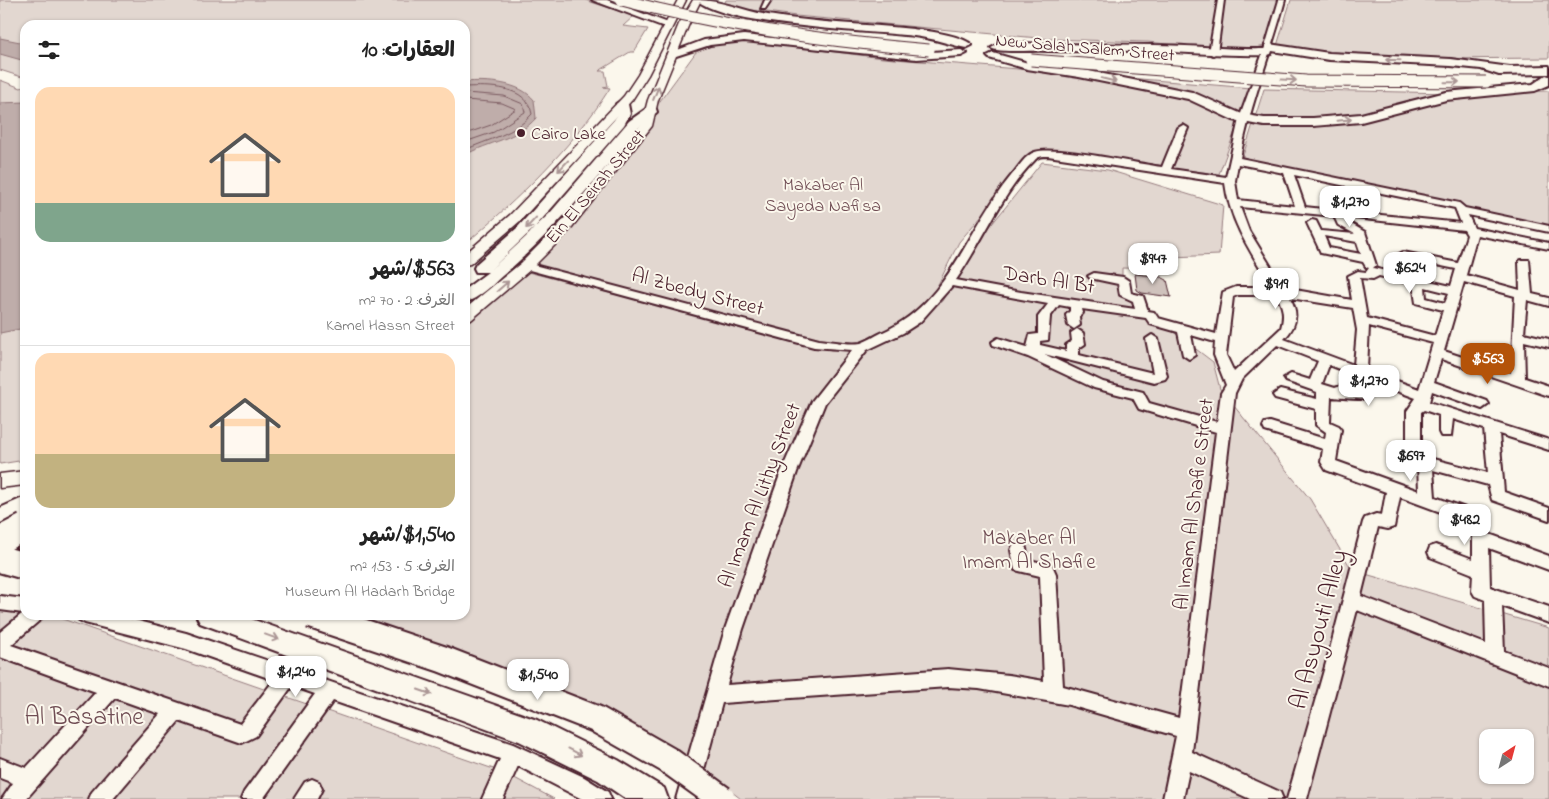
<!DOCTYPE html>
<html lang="ar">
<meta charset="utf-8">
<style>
body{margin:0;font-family:"Indie Flower","Playpen Sans Arabic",sans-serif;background:#f2f2f2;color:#222;direction:rtl;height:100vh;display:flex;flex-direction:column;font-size:19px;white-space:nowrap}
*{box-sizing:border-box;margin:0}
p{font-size:16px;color:#767676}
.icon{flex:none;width:28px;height:28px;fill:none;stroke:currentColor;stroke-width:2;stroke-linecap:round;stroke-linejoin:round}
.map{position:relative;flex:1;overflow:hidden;direction:ltr}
.side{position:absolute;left:20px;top:20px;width:450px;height:600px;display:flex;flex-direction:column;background:#fff;border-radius:15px;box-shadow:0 1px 4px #0004;direction:rtl}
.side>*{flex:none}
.needle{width:32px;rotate:36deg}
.tools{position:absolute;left:1479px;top:729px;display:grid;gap:10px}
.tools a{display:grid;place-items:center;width:55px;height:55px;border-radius:10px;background:#fff;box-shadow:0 1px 4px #0004;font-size:25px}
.price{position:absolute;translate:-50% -42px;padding:0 11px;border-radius:10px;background:#fff;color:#222;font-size:16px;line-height:32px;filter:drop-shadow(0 1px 2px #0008)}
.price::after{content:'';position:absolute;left:50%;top:30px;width:15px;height:11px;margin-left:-8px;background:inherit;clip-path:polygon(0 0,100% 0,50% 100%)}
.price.active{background:#b45309;color:#fff}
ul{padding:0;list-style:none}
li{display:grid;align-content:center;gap:10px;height:265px;padding:0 15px}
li+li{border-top:1px solid #e0e0e0}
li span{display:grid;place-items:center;height:155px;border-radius:15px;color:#555}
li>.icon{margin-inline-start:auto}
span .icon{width:90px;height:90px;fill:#fffc;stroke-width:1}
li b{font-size:21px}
h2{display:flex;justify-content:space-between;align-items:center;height:60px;padding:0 15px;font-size:21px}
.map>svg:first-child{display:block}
.green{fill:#e2d7d0;stroke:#967b7e;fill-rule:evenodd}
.water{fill:#bfadaa;stroke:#907477}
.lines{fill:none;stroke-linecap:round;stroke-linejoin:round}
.shore{stroke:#79585e;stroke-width:1}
.building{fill:#cfc2bc;stroke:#4a1f2b}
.minor-casing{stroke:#4a1f2b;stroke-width:4}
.major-casing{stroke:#4a1f2b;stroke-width:3}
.highway-casing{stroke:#4a1f2b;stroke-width:4}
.minor{fill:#fbf7ec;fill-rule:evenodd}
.major{fill:#fbf7ec;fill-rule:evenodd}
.highway{fill:#fbf7ec;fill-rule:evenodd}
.highway-bridge-far1-casing{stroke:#4a1f2b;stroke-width:13;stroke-linecap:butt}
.highway-bridge-casing{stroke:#4a1f2b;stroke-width:30;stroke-linecap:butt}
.highway-bridge-far1{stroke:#fbf7ec;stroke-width:11}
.highway-bridge{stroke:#fbf7ec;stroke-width:26}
.oneway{stroke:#ab9695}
.poi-dot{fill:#4a1f2b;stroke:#fbf7ec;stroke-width:2}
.labels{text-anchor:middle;stroke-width:4;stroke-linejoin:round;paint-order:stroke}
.far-street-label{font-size:18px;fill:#4a1f2b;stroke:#fbf7ec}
.far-poi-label{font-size:18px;fill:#4a1f2b;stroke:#fbf7ec;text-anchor:start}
.far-park-label{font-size:18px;fill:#704d54;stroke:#fbf7ec}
.street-label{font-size:21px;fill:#4a1f2b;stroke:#fbf7ec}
.park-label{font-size:21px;fill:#704d54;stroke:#fbf7ec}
.near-street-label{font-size:25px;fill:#4a1f2b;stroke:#fbf7ec}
.near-park-label{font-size:25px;fill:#704d54;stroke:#fbf7ec}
</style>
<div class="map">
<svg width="1549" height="799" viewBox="0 0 1549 799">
<rect width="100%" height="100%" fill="#fbf7ec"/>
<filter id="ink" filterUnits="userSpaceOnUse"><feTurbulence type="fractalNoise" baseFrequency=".02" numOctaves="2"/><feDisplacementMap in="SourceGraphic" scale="10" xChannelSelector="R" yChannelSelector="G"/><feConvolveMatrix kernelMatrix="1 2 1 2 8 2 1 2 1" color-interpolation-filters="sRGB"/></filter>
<g filter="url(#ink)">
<g class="green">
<path d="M0,0H585L634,16L623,26L648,29L634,52H630L599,71H605L608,86L603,87L610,88C573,147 518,199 465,244V25H25V78L0,70Z"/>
<polygon points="726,0 1280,0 1268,45 1245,51 1220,50 1148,42 1049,39 796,16 723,6"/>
<polygon points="1291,0 1549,0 1549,58 1433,59 1276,49"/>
<polygon points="733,42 755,42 883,58 1251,88 1219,174 1035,153 959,242 932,297 907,322 856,345 834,344 795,334 533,264 566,229 696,52 711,46"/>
<polygon points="0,80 21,88 25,86 25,460 0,464"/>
<polygon points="1264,89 1450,93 1549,91 1549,226 1242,159"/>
<path d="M1042,162L1108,170L1223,205L1219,255L1149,258L1156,269L1122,268V293L1213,362L1220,389L1310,499L1352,570L1549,628V799H741L718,781L348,615H465V320L528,272L831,350L870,348L897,337L942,301L979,240ZM1488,738H1525V775H1488Z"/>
<polygon points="0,597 25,606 25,615 51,615 505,773 554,799 0,799"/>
</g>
<g class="water">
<polygon points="0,38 25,43 25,61 0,54"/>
<path d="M465,82C486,80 520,82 534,100L536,118C518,139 488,142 465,155Z"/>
<polygon points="25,102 25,328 0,333 0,103"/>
</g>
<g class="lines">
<g class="shore">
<path d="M465,87C489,86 527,85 532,114C516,134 488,139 465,150"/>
<polyline points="465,93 504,96 523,104 525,112 494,132 465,142"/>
<polyline points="465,100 502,103 516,109 491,125 465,134"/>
</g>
</g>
<polygon class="building" points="1135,274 1161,277 1167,280 1171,297 1142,293 1137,290"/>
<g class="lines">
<defs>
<g id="minor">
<polygon points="765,0 771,0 765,9 761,9"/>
<polygon points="1218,0 1224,0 1217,53 1213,55 1209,53"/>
<path d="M1279,0H1285C1271,53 1250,104 1240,158L1459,203L1465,208L1549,226V232L1468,215L1474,228L1549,243V249L1477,235L1466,275L1520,290L1519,262L1521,260H1529L1532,294L1549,298V306L1527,300L1524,333L1549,339V347L1524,341L1525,378L1549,386V396L1441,359L1434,382L1487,401L1489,404L1482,409L1432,391L1429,402L1549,440V450L1499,434L1504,492L1549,508V520L1492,500L1488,485L1433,470L1435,497L1487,516L1489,520V534L1549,556V570L1489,548L1490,587L1549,607V623L1502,606L1504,651L1549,668V686L1357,610L1307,799H1287L1330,649L1363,522L1365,518L1376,514L1382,515L1386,492L1326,470L1321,462L1323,449L1265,431L1263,427L1265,423L1270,422L1325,439L1326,432L1316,425V409L1275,398L1273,395L1280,390L1317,399V392L1286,381L1284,378L1291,374L1310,380L1318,361L1277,345L1242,379L1235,393L1192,752L1280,792L1283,799H1250L1189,771L1183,799H1163L1176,736L1069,705L979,689L948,687L722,703L696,799H676L725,629L781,472L812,401L852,350L814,347L522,268V264H530L819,340C831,341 848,345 861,343C867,341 875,336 881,333C951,302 966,230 1011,176C1018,168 1025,155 1035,152C1054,145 1138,164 1162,167L1178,128L1183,125L1188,128L1171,169L1226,177L1239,119L1265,47ZM1048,156L1225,183C1230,223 1252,254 1272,287H1236L1223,292L1216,334L1158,318L1154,312L1148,311L1143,296L1131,293L1129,281L1123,277L1094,273L1088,276L1090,278L1118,284L1120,295L1133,301L1135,309L1021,292L956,280C982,243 1003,191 1034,161C1038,156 1042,156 1048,156ZM1238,164L1284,173L1295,206L1238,200L1235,181ZM1294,175L1346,186L1350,212L1305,207ZM1357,188L1455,208L1461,223L1361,213ZM1240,207L1334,216L1338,225L1355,234L1321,231L1316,221L1312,220L1307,223L1321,253L1363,262L1366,267L1369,268L1366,272L1358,271L1348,276L1352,300L1284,288L1249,231ZM1345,217L1464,230L1467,235L1458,263L1403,252L1397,255L1403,258L1456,269L1451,286L1373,268L1376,265L1365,232L1346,221ZM1324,236L1357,242L1361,254L1329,248ZM1379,276L1413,284L1416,303L1443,310L1435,336L1367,318L1360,278L1373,279ZM1464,282L1515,296L1511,373L1444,351ZM952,286L1048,304L1038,317V334L1030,335L1027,347L998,338L992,342L993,345L1028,357L1094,388L1133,398L1139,409L1216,432L1179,718L1063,686L1056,574L1052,565L1029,560L1025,545L1019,543L1013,545L1011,550L1015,570L1040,576L1044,681L1009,675L948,669L727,685L743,629L797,472L825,403L867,350L903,333L920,322ZM1425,287L1449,293L1445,303L1426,298ZM1238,295H1276C1283,306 1285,314 1281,328L1234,372L1226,355L1233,297ZM1290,298L1353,308L1357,330L1354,365L1284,339C1297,326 1299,313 1290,298ZM1059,305L1070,307V311L1066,315L1068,325L1074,329L1080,325L1079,317L1083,313L1082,309L1146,318L1150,324L1178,332L1183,355L1189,359L1195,355L1191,335L1215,342L1214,355L1226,385L1221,393L1217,422L1149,403L1143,392L1103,382L1044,354L1154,382L1165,379L1167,376L1158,339L1152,335L1146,339L1153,373L1079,355V348L1085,344L1083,333L1077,329L1071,333L1072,341L1066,345V351L1040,345V341L1048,340L1050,317ZM1369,326L1433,343L1419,389L1367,370ZM1329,365L1354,375L1353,390L1341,386L1335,388L1322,384ZM1367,380L1416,398L1407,411V459L1409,463L1418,465L1419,491L1336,461L1341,430L1339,426L1330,422L1331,397C1333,397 1362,400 1364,399ZM1424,410L1439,415V432L1441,436H1451L1453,419L1484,429L1488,473L1421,456V412ZM1400,497L1473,524V559L1436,545L1430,547L1428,552L1430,557L1473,574L1472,591L1475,596L1485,600L1486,644L1361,596L1378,527L1388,529L1394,527Z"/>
<polygon points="0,596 25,599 25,615 43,615 40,620 11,645 240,724 274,680 186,649 85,623 79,620 76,615 115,615 186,633 513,744 584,777 608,792 611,799 582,799 518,766 503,799 482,799 500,759 333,701 263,799 241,799 244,792 315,694 292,686 256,736 242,743 179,721 113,799 89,799 92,792 160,714 115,698 26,799 2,799 13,783 0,778 0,758 26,768 96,692 0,657 0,632 23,613 0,610"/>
<polygon points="312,779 319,782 322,789 317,799 294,799 305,782"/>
</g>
<g id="major">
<polygon points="678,0 686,0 648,75 632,100 520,221 470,264 465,265 465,254 510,215 624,96 638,75"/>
<polygon points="693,0 701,0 689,24 658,100 652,126 568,232 531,269 471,320 465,322 465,309 521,263 558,226 642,123 648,100 679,24"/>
<polygon points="25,471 25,485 0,488 0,474"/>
</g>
<g id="highway">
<polygon points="592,0 607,0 671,24 670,26 662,26"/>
<path d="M697,0C721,0 744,11 768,15C816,23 865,24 913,29C927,31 962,35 972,45L966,48C948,44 932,38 914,36C872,31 724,26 697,0Z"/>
<polygon points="744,35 917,53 961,50 967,53 961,56 917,59 744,41 710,45 673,57 667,54 704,40"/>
<path d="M1020,43C1065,45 1109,44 1154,45C1191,45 1227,50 1265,49V45L1269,44L1329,53L1451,59L1510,67L1549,66V74L1499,75L1481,69L1451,66L1329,60L1272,51L1271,54L1267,55C1230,56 1193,53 1156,51C1120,50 1084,52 1048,51C1037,50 996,53 991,48L997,45Z"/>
<polygon points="993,53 1028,63 1079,69 1192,92 1242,114 1264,118 1313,118 1361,114 1446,92 1533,84 1546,75 1549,76 1549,85 1535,91 1446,100 1361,122 1313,126 1264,126 1233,120 1188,99 1079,77 1027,69 989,58 987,56"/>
<path d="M622,100L628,104L630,114L624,125L529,234L490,270L550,213L629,121L646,109H656L657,112L639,127C596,179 554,232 502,276C492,285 479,299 465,302V289L488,272H476L474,268L476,264L517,228L614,120L618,114L616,104Z"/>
<polygon points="25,497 25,516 0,527 0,508"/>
<polygon points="196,615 240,615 537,720 618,760 664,788 668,799 626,799 598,780 519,741 200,623"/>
</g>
</defs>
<use href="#minor" class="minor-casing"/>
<use href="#major" class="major-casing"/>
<use href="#highway" class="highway-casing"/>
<use href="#minor" class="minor"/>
<use href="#major" class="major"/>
<use href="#highway" class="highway"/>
<defs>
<g id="highway-bridge-far1">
<path d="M622,0C723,27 825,41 929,50"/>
<polyline points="1031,60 1306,81 1486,82"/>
</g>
<g id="highway-bridge">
<polyline points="0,540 25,527"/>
<polyline points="0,559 25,566"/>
<polyline points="311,615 442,659 596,719 668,760 722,799"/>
</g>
</defs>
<use href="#highway-bridge-far1" class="highway-bridge-far1-casing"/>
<use href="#highway-bridge" class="highway-bridge-casing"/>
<use href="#highway-bridge-far1" class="highway-bridge-far1"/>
<use href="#highway-bridge" class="highway-bridge"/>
</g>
<defs><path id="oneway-shaft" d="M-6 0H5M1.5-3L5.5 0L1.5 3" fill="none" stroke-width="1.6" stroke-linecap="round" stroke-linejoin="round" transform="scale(1.25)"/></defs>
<g class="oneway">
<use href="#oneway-shaft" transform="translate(1393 60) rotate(-178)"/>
<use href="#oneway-shaft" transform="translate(1109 80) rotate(13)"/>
<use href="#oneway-shaft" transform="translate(1289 80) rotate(3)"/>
<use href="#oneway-shaft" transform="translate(1452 82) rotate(-1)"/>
<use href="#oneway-shaft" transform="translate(656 93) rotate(-68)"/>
<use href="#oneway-shaft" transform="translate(1344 120) rotate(-5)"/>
<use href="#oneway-shaft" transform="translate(563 166) rotate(133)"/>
<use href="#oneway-shaft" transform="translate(531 223) rotate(133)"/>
<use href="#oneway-shaft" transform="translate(503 286) rotate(-41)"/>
<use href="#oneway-shaft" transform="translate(272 637) rotate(20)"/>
<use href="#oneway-shaft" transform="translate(425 692) rotate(19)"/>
<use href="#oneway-shaft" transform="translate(575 752) rotate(28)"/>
</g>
</g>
<circle class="poi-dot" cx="521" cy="133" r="5"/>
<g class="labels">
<g class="far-street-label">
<text transform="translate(1085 47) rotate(5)" y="6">New Salah Salem Street</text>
<text transform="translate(595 186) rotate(-50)" y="6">Ein El Seirah Street</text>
</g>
<g class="far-poi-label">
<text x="531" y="139">Cairo Lake</text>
</g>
<g class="far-park-label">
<text x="823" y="190">Makaber Al<tspan x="823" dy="21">Sayeda Nafisa</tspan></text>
</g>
<g class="street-label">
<text transform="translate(1049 279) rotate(9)" y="7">Darb Al Bt</text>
<text transform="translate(698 291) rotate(15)" y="7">Al Zbedy Street</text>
<text transform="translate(759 495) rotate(-69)" y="7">Al Imam Al Lithy Street</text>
<text transform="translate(1193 504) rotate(-83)" y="7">Al Imam Al Shafie Street</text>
</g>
<g class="park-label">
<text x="1029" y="544">Makaber Al<tspan x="1029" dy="24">Imam Al Shafie</tspan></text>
</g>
<g class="near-street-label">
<text transform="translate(1317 629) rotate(-75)" y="9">Al Asyouti Alley</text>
</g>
<g class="near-park-label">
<text x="84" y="724">Al Basatine</text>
</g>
</g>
</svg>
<div class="tools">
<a><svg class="needle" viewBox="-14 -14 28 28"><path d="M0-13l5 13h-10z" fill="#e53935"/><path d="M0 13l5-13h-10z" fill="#767676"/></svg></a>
</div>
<b class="price" style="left:1350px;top:228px">$1,270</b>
<b class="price" style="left:1153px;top:285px">$947</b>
<b class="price" style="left:1410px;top:294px">$624</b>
<b class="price" style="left:1276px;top:310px">$919</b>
<b class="price active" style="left:1488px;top:385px">$563</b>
<b class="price" style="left:1369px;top:407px">$1,270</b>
<b class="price" style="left:1411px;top:482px">$697</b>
<b class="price" style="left:1465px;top:546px">$482</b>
<b class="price" style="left:296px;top:698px">$1,240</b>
<b class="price" style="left:538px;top:701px">$1,540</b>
<section class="side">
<h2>العقارات: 10<svg class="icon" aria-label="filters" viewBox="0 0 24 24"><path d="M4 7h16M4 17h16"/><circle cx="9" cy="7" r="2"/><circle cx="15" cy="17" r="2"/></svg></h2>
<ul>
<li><span style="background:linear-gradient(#ffd9b3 75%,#7fa58c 0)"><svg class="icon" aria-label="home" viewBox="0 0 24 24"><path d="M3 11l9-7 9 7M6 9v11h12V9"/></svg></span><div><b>$563/شهر</b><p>الغرف: 2 · 70 m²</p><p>Kamel Hassn Street</p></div></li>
<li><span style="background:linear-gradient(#ffd9b3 65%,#c2b280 0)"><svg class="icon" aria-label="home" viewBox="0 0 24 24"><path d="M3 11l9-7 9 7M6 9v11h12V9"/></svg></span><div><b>$1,540/شهر</b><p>الغرف: 5 · 153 m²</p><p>Museum Al Hadarh Bridge</p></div></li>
</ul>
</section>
</div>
